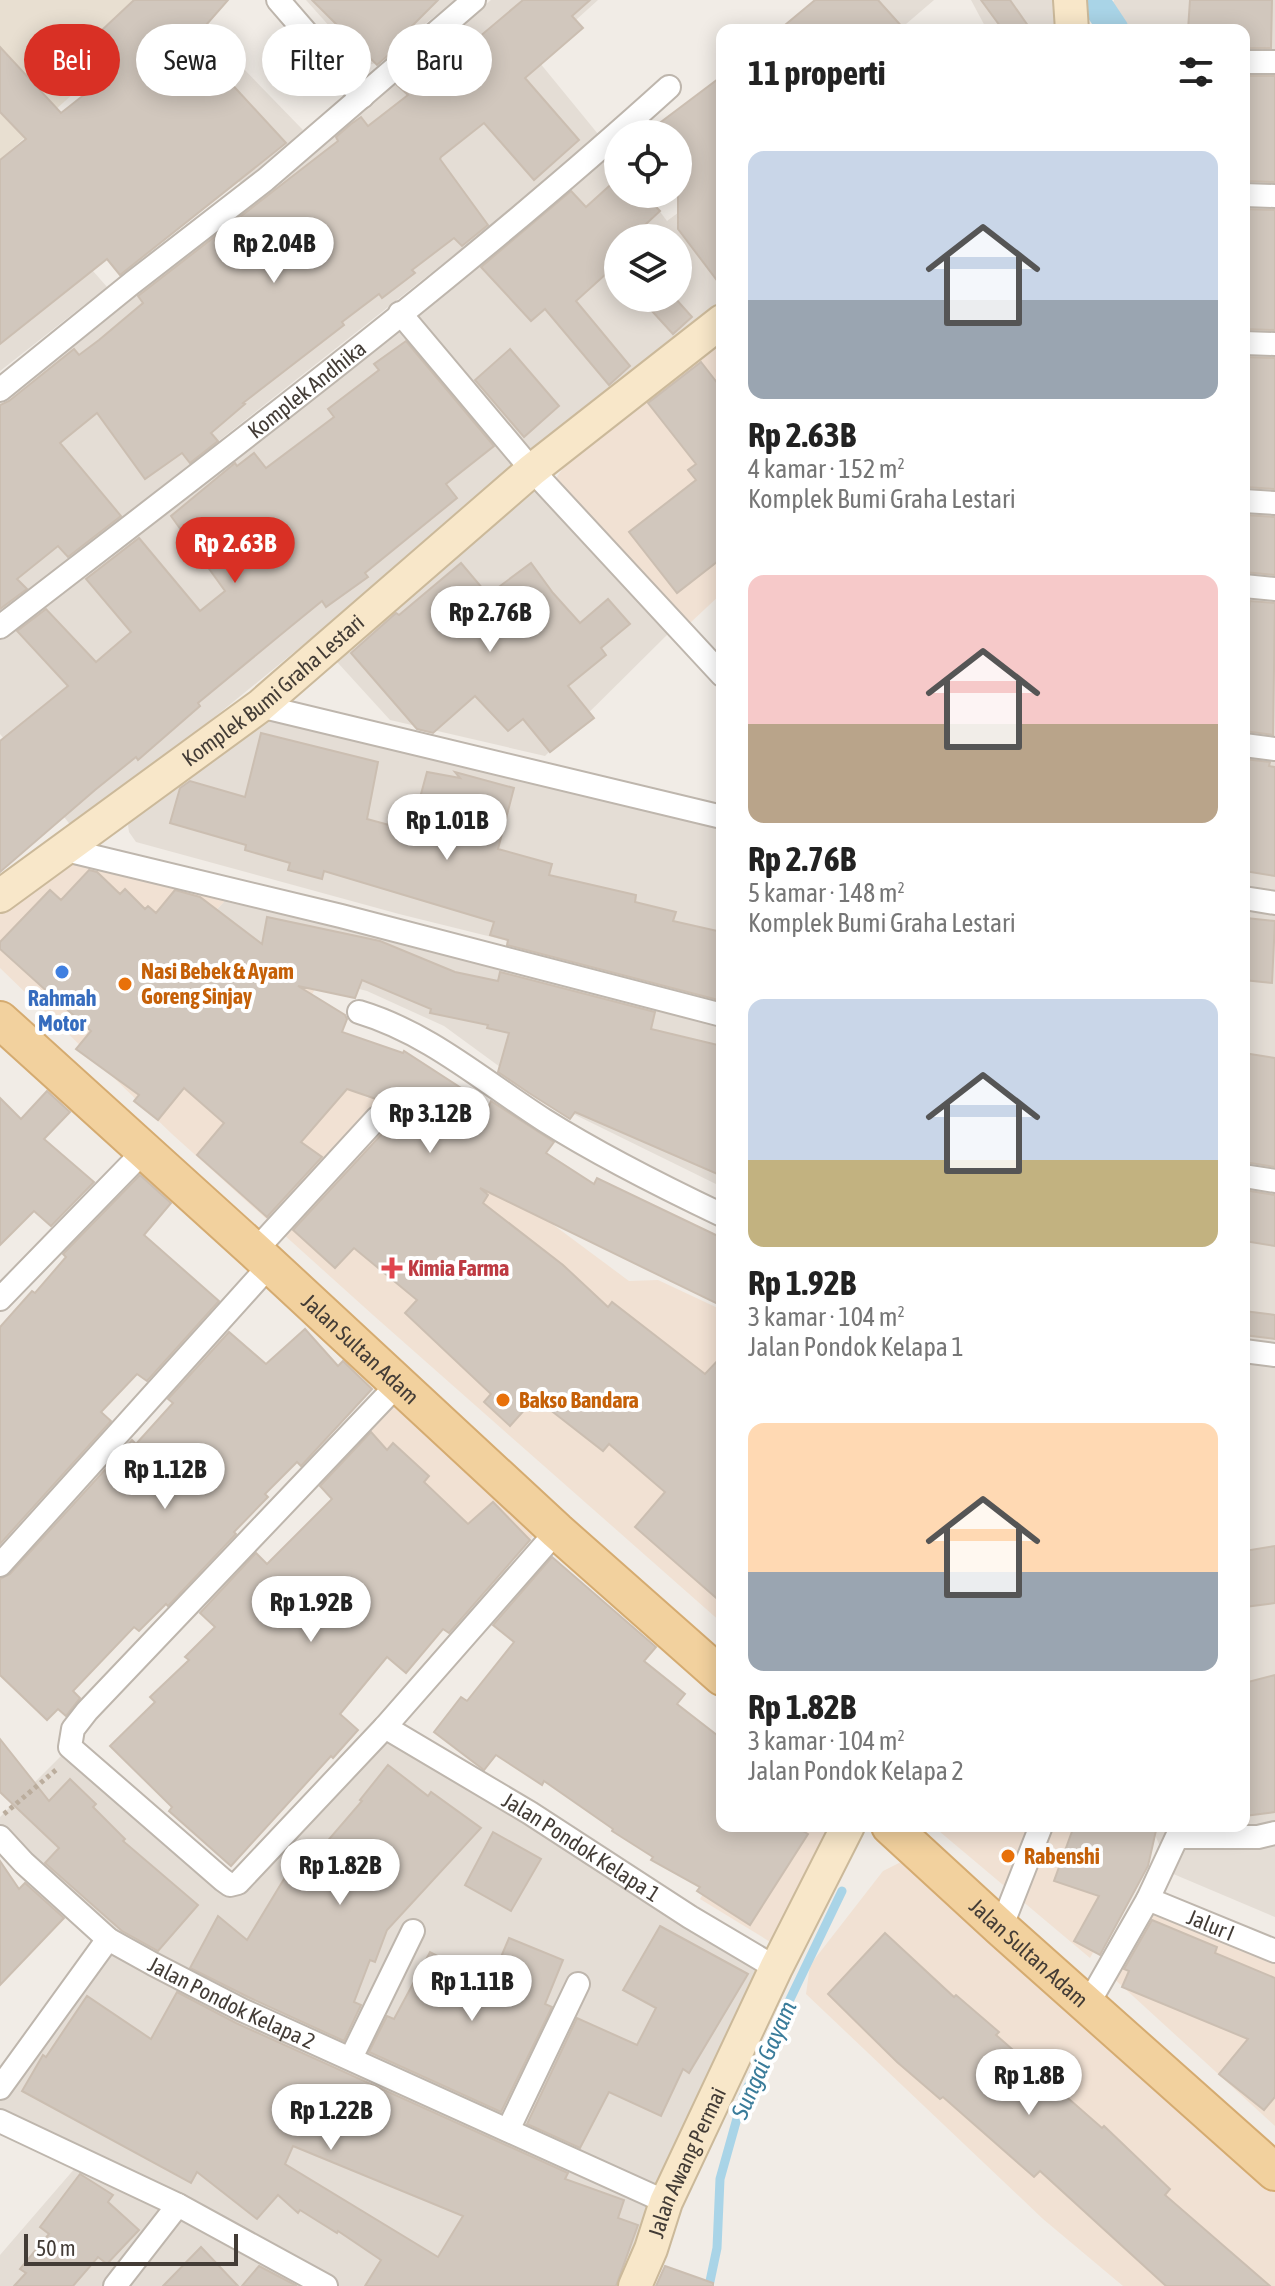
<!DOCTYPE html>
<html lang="id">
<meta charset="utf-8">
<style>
body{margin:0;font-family:"Asap Condensed",sans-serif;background:#f2f2f2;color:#222;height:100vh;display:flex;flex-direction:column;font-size:30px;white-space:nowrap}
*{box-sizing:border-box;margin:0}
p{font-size:26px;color:#767676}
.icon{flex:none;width:44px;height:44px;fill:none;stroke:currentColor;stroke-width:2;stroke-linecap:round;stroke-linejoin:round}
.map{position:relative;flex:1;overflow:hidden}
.sheet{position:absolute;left:716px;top:24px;width:534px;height:1808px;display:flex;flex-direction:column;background:#fff;border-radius:16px;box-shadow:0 4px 20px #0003}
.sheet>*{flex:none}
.guide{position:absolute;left:24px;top:24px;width:572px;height:72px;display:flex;gap:16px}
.tools{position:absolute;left:604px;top:120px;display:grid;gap:16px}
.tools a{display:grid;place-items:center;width:88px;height:88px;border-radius:50%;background:#fff;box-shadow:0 4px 20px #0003;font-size:40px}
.scale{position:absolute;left:24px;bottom:20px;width:214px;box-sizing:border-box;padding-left:8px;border:4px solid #433c36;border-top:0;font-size:22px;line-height:28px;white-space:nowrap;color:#433c36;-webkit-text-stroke:6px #fff;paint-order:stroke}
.price{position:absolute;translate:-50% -68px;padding:0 18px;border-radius:28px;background:#fff;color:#222;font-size:26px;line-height:52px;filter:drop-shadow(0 2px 4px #0008)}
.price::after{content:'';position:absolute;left:50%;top:48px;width:24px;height:18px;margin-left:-12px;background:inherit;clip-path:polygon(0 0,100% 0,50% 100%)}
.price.current{background:#d93025;color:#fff}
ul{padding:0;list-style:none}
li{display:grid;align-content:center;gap:16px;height:424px;padding:0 32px}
li span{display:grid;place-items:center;height:248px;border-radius:16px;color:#555}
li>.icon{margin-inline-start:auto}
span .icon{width:144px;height:144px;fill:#fffc;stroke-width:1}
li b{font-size:34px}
h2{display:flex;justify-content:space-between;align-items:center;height:96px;padding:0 32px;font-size:34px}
.tag{padding:0 28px;border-radius:36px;background:#fff;box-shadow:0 4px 20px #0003;font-size:28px;line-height:72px}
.tag.current{background:#d93025;color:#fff}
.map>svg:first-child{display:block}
.residential{fill:#e4ddd5;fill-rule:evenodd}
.commercial{fill:#f1e1d3}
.education{fill:#e8dfd1}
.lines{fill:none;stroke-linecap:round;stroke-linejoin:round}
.stream{stroke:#a9d4e7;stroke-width:9}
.canal{stroke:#a9d4e7;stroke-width:30}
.building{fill:#d1c7bd;stroke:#cbbeb1;stroke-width:2;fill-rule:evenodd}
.street-casing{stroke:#beb6ad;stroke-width:26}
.secondary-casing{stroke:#cbb99a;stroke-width:36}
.primary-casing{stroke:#d5ab70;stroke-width:40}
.path{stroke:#bbad9d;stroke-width:5;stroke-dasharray:4 4;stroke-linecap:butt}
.street{stroke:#fff;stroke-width:22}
.secondary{stroke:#f8e7c9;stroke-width:32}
.primary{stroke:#f2d19e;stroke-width:36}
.shop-dot{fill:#3f7fe0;stroke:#fff;stroke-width:3}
.food-dot{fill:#e8710a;stroke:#fff;stroke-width:3}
.health-dot{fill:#e0444e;stroke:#fff;stroke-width:3}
.labels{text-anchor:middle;stroke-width:8;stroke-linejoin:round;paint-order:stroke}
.street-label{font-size:22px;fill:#433c36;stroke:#fff}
.food-label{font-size:22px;font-weight:bold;fill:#c56008;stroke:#fff;text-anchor:start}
.shop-label{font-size:22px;font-weight:bold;fill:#366cbe;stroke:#fff}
.health-label{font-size:22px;font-weight:bold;fill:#be3a42;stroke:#fff;text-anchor:start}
.water-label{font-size:24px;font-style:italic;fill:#3a7c9a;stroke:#fff}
</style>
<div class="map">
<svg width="1275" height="2286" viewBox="0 0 1275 2286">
<rect width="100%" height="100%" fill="#f1ece6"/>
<g class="residential">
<polygon points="306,0 456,0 373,64 364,65"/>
<polygon points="491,0 598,0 535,57 598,134 550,179 0,614 0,400 167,268"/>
<polygon points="814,0 934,0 899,30 840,30"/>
<polygon points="971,0 1066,0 1067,30 987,30"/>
<polygon points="1114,0 1275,0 1275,1917 1171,1873 1153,1830 1142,1826 1244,1826 1244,30 1103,30"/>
<polygon points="178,1 303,130 241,184 124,49"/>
<path d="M614,151L618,156V194H647L667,221L722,180V307L468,502L320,631L75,831L0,734V639ZM618,238H678V298H618Z"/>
<polygon points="0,165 107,287 0,371"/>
<polygon points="532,482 669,633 545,756 390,720 328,652"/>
<polygon points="254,714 722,817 722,994 399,914 136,842 129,832 128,825 146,804"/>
<polygon points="231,894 722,1012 722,1187 545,1100 444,1026 367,991 244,960 201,927"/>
<polygon points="385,1727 776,1968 632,2286 0,2286 0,2255 82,2160 0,2121 0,2088 108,1939 0,1836 0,1817 70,1747 223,1880"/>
</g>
<g class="commercial">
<polygon points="722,337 722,593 690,623 555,480 574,451"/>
<polygon points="81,854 231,894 201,927 315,989 279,1053 368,1098 378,1084 524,1203 629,1281 658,1280 722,1310 722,1623 373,1315 172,1134 0,968 0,912 63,862"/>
<polygon points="388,1383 544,1523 476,1602 440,1566 381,1527 311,1473"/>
<polygon points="742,1826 832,1826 772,1943 700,1899"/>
<polygon points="933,1826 1142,1826 1115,1913 1090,1958"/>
<polygon points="903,1861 1275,2184 1275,2286 1123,2286 1043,2219 806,1994 810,1965 883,1871"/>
<polygon points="1156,1890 1275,1942 1275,2126 1110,1975"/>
</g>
<polygon class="education" points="0,0 183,0 86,82 0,160"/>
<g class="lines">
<polyline class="stream" points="709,2286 717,2248 720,2179 743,2097 842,1891"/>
<polyline class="canal" points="1094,0 1114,30"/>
</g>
<g class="building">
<polygon points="134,0 228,0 192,41 286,143 120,275 107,259 0,344 0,160 26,139 0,112 0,47 61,113 104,79 81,51 104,32 102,30"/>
<polygon points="312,0 438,0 404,34 408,38 377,65"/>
<polygon points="523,0 590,0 572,16 583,28 525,78 579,140 534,180 484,123 441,157 440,159 488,225 462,246 454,238 412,270 415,273 382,298 379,294 342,322 344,325 243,403 245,404 211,433 218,441 190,463 182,453 145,479 97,413 60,443 121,516 68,557 58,546 17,579 27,589 0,609 0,405 9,401 74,349 79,355 99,340 143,303 138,296 338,141 336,137 351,124 361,117 368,126 408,95 397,85 428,58 440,70"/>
<polygon points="815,0 878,0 905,30 779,30"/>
<polygon points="981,0 1010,0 1031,30 1003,30"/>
<polygon points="1190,0 1272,0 1271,48 1244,48 1244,30 1188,30"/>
<polygon points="722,76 722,287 678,229 678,134 645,134"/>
<polygon points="1244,76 1275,76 1275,182 1244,181"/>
<polygon points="618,178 618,194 644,194 660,211 631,238 618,238 618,263 576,301 630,366 609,385 545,309 531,321 481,267 571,191 586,207"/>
<polygon points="1244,209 1275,210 1275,330 1244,329"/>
<polygon points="640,298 675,298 692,317 673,334"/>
<polygon points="406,341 494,446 446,484 457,498 365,573 368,577 326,607 322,601 284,632 198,703 200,706 138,760 136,757 95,790 0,872 0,741 68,686 17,631 46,609 96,662 131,632 86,579 139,538 200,611 225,591 171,516 235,463 237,466 254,453 266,468 334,417 328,409 379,370 374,364"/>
<polygon points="510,349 559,406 524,437 475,380"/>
<polygon points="1244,357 1275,358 1275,489 1244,487"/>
<polygon points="701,362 722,389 722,558 677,593 629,532 696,480 688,470 696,464 648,403"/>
<polygon points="1244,515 1275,517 1275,575 1244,572"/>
<polygon points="461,563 488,595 531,563 553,593 580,623 608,599 630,624 601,648 606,655 568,686 594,718 550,752 523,719 508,731 475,696 433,733 417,729 351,653 396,613 399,615"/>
<polygon points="1250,601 1275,603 1273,735 1244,731 1244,650"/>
<polygon points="261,733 378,762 367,819 411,831 427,772 460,778 455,772 514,788 498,849 552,864 549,875 636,895 635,902 676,912 673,921 722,932 722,1001 507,945 508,940 490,935 494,922 324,871 322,879 288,870 290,863 245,850 246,845 170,823 180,788 190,781 245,797"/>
<polygon points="1244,759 1270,762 1269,766 1275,767 1275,876 1244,871"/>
<polygon points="89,870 97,872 120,894 125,889 145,909 148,906 156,913 175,890 200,897 262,944 267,917 380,941 455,972 498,981 500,972 655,1012 651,1029 722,1046 722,1176 575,1112 570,1119 529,1093 498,1072 509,1033 487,1028 488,1025 430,1013 431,1009 362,980 355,998 298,986 345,1015 347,1019 342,1032 403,1053 404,1051 489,1106 491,1101 554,1142 546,1153 594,1184 597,1178 722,1238 722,1306 480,1188 488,1195 483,1203 563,1265 608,1307 612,1302 705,1374 722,1356 722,1603 635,1527 665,1492 609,1444 603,1451 535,1398 510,1426 484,1402 491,1394 405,1313 417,1300 354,1248 335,1268 293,1230 405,1109 347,1089 301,1142 322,1157 267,1217 197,1155 224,1123 184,1088 158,1120 134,1101 139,1095 76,1049 91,1031 0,949 0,942 50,890 61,900"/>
<polygon points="1246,918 1275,921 1272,983 1244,980"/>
<polygon points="1244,1053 1275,1058 1275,1167 1244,1162"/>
<polygon points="47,1091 70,1112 44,1139 94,1182 51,1226 34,1211 0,1245 0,1098 21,1119"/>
<polygon points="140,1175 171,1203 144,1235 219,1301 147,1381 137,1374 101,1412 111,1421 0,1544 0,1327 32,1291 35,1293 66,1257 63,1254"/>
<polygon points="1244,1190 1275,1195 1275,1246 1244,1241"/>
<polygon points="1244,1311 1275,1315 1275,1339 1244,1335"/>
<polygon points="305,1329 338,1366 343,1361 372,1389 301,1466 297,1462 265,1494 268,1497 234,1532 236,1534 168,1606 166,1604 139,1631 134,1627 73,1691 80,1698 66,1716 58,1709 47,1720 0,1675 0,1579 10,1574 132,1440 136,1444 173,1403 168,1399 229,1332 266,1364"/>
<polygon points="371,1432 387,1450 393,1443 429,1476 424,1482 468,1524 493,1502 530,1540 449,1633 443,1629 406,1673 387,1657 340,1714 358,1730 333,1758 331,1756 231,1866 169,1811 172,1807 110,1746 155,1702 150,1697 189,1660 185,1657 215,1627 200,1613 256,1553 267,1564 332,1499 320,1486"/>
<polygon points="1275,1546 1275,1603 1244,1607 1244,1551"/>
<polygon points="552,1557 656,1647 644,1661 685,1694 677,1704 722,1739 722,1826 794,1826 808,1834 750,1925 697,1891 700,1887 651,1860 653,1857 612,1831 613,1829 544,1781 542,1785 496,1755 484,1770 434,1732 461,1697 467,1701 514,1642 493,1625"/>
<polygon points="1275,1675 1275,1812 1244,1816 1244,1683"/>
<polygon points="0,1739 49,1801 70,1779 96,1804 93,1807 125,1839 123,1841 198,1905 158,1951 122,1931 45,1863 59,1848 0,1792"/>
<polygon points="388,1765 428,1796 431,1792 481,1828 387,1930 375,1962 370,1960 354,2002 361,2005 344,2041 248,1997 190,1968 218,1916 247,1940 287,1874 300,1881 324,1845 362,1801 360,1800"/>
<polygon points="1074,1826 1157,1826 1148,1866 1100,1955 1074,1941 1099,1896 1054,1881"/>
<polygon points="493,1832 541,1859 511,1911 465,1885"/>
<polygon points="0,1861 19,1889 25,1883 64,1918 0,1985"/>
<polygon points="1152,1920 1217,1947 1215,1953 1275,1978 1275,2097 1264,2110 1219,2074 1248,2039 1122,1987 1129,1971 1124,1969"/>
<polygon points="660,1926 748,1974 689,2073 683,2069 661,2116 609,2092 580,2148 527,2124 577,2018 637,2045 656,2008 623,1990"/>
<polygon points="885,1933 954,1997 956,1995 999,2032 996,2035 1102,2128 1104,2126 1170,2189 1165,2195 1270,2286 1166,2286 1040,2171 1034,2177 943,2097 940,2099 897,2062 828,1994"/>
<polygon points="509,1938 563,1960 545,2004 552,2007 501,2112 369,2052 387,2016 394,2019 430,1952 490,1983"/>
<path d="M177,1992L236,2023L568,2173L565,2179L624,2200L618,2218L638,2225L616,2286H365L381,2260L338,2231L337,2233L300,2210L298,2213L278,2195L257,2219L197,2172L191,2183L22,2091L43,2055L46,2057L87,1996L151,2039ZM293,2146L463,2216L438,2257L285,2164Z"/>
<polygon points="80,2174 113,2195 108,2202 139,2230 107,2264 98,2257 73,2286 14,2286 26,2273 20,2269 49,2234 40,2227"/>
<polygon points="201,2247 238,2286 163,2286"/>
<polygon points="259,2266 297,2286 242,2286"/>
<polygon points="665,2266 713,2283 713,2286 656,2286"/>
</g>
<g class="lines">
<defs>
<g id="street">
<polyline points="278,0 362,97"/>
<polyline points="1244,62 1275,62"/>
<polyline points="1244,195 1275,196"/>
<polyline points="400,313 532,470 722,675"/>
<polyline points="1244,343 1275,344"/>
<polyline points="0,390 132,283 265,180 474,0"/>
<polyline points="1244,501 1275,503"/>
<polyline points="1244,586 1275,589"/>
<path id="s1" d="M0,627C226,452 457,279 669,87"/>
<polyline points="260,706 722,817"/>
<polyline points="1244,745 1275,749"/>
<polyline points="62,849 341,916 722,1015"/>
<polyline points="1244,898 1275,903"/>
<path d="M359,1012C429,1033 483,1081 544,1120C601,1156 661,1186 722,1215"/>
<polyline points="1244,1176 1275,1181"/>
<polyline points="255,1251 377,1118"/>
<polyline points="0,1299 145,1150"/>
<polyline points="1244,1351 1275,1355"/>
<polyline points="398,1384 87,1711 73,1729 70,1747 223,1880 230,1885 238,1883 385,1727 557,1531"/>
<polyline points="0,1565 270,1265"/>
<path id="s2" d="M385,1727L530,1813L690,1917L776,1968"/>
<path id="s3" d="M0,1837L24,1863L108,1939L153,1964L242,2010L666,2202"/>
<polyline points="1178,1837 1258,1837 1275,1833"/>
<path id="s4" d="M1148,1899L1275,1951"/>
<polyline points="1001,1928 1041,1826"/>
<polyline points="1088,2004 1148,1899 1182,1826"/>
<polyline points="351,2058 413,1931"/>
<polyline points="0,2088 108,1939"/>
<polyline points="0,2121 178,2205 326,2286"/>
<polyline points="508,2130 578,1984"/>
<polyline points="115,2286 178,2205"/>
</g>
<g id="secondary">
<polyline points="1070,0 1072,30"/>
<path id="s5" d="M0,896L260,706L532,470L722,321"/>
<path id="s6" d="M635,2286L651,2249L666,2202L776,1968L848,1826"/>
</g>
<g id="primary">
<path id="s7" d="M0,1020L255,1251L557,1531L722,1677"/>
<path id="s8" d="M890,1826L1001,1928L1275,2172"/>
</g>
</defs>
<use href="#street" class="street-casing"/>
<use href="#secondary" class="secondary-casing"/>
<use href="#primary" class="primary-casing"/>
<polyline class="path" points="4,1814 57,1769"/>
<use href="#street" class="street"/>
<use href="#secondary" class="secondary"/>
<use href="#primary" class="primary"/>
</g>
<circle class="shop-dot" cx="62" cy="972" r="8"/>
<g class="food-dot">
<circle cx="125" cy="984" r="8"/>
<circle cx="503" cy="1400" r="8"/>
<circle cx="1008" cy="1856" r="8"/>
</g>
<path class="health-dot" d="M388 1256h8v8h8v8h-8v8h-8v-8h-8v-8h8z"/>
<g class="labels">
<g class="street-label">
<text dy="8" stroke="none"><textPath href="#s1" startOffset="388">Komplek Andhika</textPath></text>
<text dy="8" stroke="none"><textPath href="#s5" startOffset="342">Komplek Bumi Graha Lestari</textPath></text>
<text dy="8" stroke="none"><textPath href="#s7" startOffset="488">Jalan Sultan Adam</textPath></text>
<text dy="8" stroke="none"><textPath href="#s2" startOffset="230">Jalan Pondok Kelapa 1</textPath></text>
<text dy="8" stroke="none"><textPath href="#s4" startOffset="68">Jalur I</textPath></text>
<text dy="8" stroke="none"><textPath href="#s8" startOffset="188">Jalan Sultan Adam</textPath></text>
<text dy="8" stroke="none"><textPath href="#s3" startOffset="288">Jalan Pondok Kelapa 2</textPath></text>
<text dy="8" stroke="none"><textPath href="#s6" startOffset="134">Jalan Awang Permai</textPath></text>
</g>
<g class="food-label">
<text x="141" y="979">Nasi Bebek &amp; Ayam<tspan x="141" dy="25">Goreng Sinjay</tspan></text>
<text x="519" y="1408">Bakso Bandara</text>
<text x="1024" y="1864">Rabenshi</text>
</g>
<g class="shop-label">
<text x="62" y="1006">Rahmah<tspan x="62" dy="25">Motor</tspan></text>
</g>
<g class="health-label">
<text x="408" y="1276">Kimia Farma</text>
</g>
<g class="water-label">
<text transform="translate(764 2060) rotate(-66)" y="8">Sungai Gayam</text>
</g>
</g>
</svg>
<div class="tools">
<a><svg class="icon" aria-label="locate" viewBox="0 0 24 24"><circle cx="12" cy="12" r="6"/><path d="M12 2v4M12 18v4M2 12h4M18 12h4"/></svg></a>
<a><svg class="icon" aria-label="layers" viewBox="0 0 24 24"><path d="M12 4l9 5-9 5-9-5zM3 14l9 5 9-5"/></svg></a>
</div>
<div class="scale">50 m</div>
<b class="price" style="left:274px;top:285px">Rp 2.04B</b>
<b class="price current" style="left:235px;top:585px">Rp 2.63B</b>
<b class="price" style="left:490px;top:654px">Rp 2.76B</b>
<b class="price" style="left:447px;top:862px">Rp 1.01B</b>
<b class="price" style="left:430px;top:1155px">Rp 3.12B</b>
<b class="price" style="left:165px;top:1511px">Rp 1.12B</b>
<b class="price" style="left:311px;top:1644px">Rp 1.92B</b>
<b class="price" style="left:340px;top:1907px">Rp 1.82B</b>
<b class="price" style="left:472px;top:2023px">Rp 1.11B</b>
<b class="price" style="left:1029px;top:2117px">Rp 1.8B</b>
<b class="price" style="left:331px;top:2152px">Rp 1.22B</b>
<div class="guide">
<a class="tag current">Beli</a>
<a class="tag">Sewa</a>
<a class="tag">Filter</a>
<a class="tag">Baru</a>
</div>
<section class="sheet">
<h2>11 properti<svg class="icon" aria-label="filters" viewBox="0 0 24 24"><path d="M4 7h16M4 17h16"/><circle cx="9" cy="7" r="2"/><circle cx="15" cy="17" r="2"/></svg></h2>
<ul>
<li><span style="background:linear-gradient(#c9d6e8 60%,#9aa5b1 0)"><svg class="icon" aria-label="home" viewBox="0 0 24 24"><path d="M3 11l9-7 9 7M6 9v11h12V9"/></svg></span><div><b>Rp 2.63B</b><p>4 kamar · 152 m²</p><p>Komplek Bumi Graha Lestari</p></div></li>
<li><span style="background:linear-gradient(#f6c9c9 60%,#b9a48a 0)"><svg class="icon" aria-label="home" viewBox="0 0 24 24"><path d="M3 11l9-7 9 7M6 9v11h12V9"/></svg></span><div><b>Rp 2.76B</b><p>5 kamar · 148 m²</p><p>Komplek Bumi Graha Lestari</p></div></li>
<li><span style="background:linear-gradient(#c9d6e8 65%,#c2b280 0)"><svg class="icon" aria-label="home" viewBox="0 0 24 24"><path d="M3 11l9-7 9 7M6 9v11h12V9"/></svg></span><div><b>Rp 1.92B</b><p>3 kamar · 104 m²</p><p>Jalan Pondok Kelapa 1</p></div></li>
<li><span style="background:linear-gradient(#ffd9b3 60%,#9aa5b1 0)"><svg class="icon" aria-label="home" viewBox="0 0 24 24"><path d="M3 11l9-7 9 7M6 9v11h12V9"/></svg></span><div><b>Rp 1.82B</b><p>3 kamar · 104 m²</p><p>Jalan Pondok Kelapa 2</p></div></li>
</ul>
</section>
</div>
